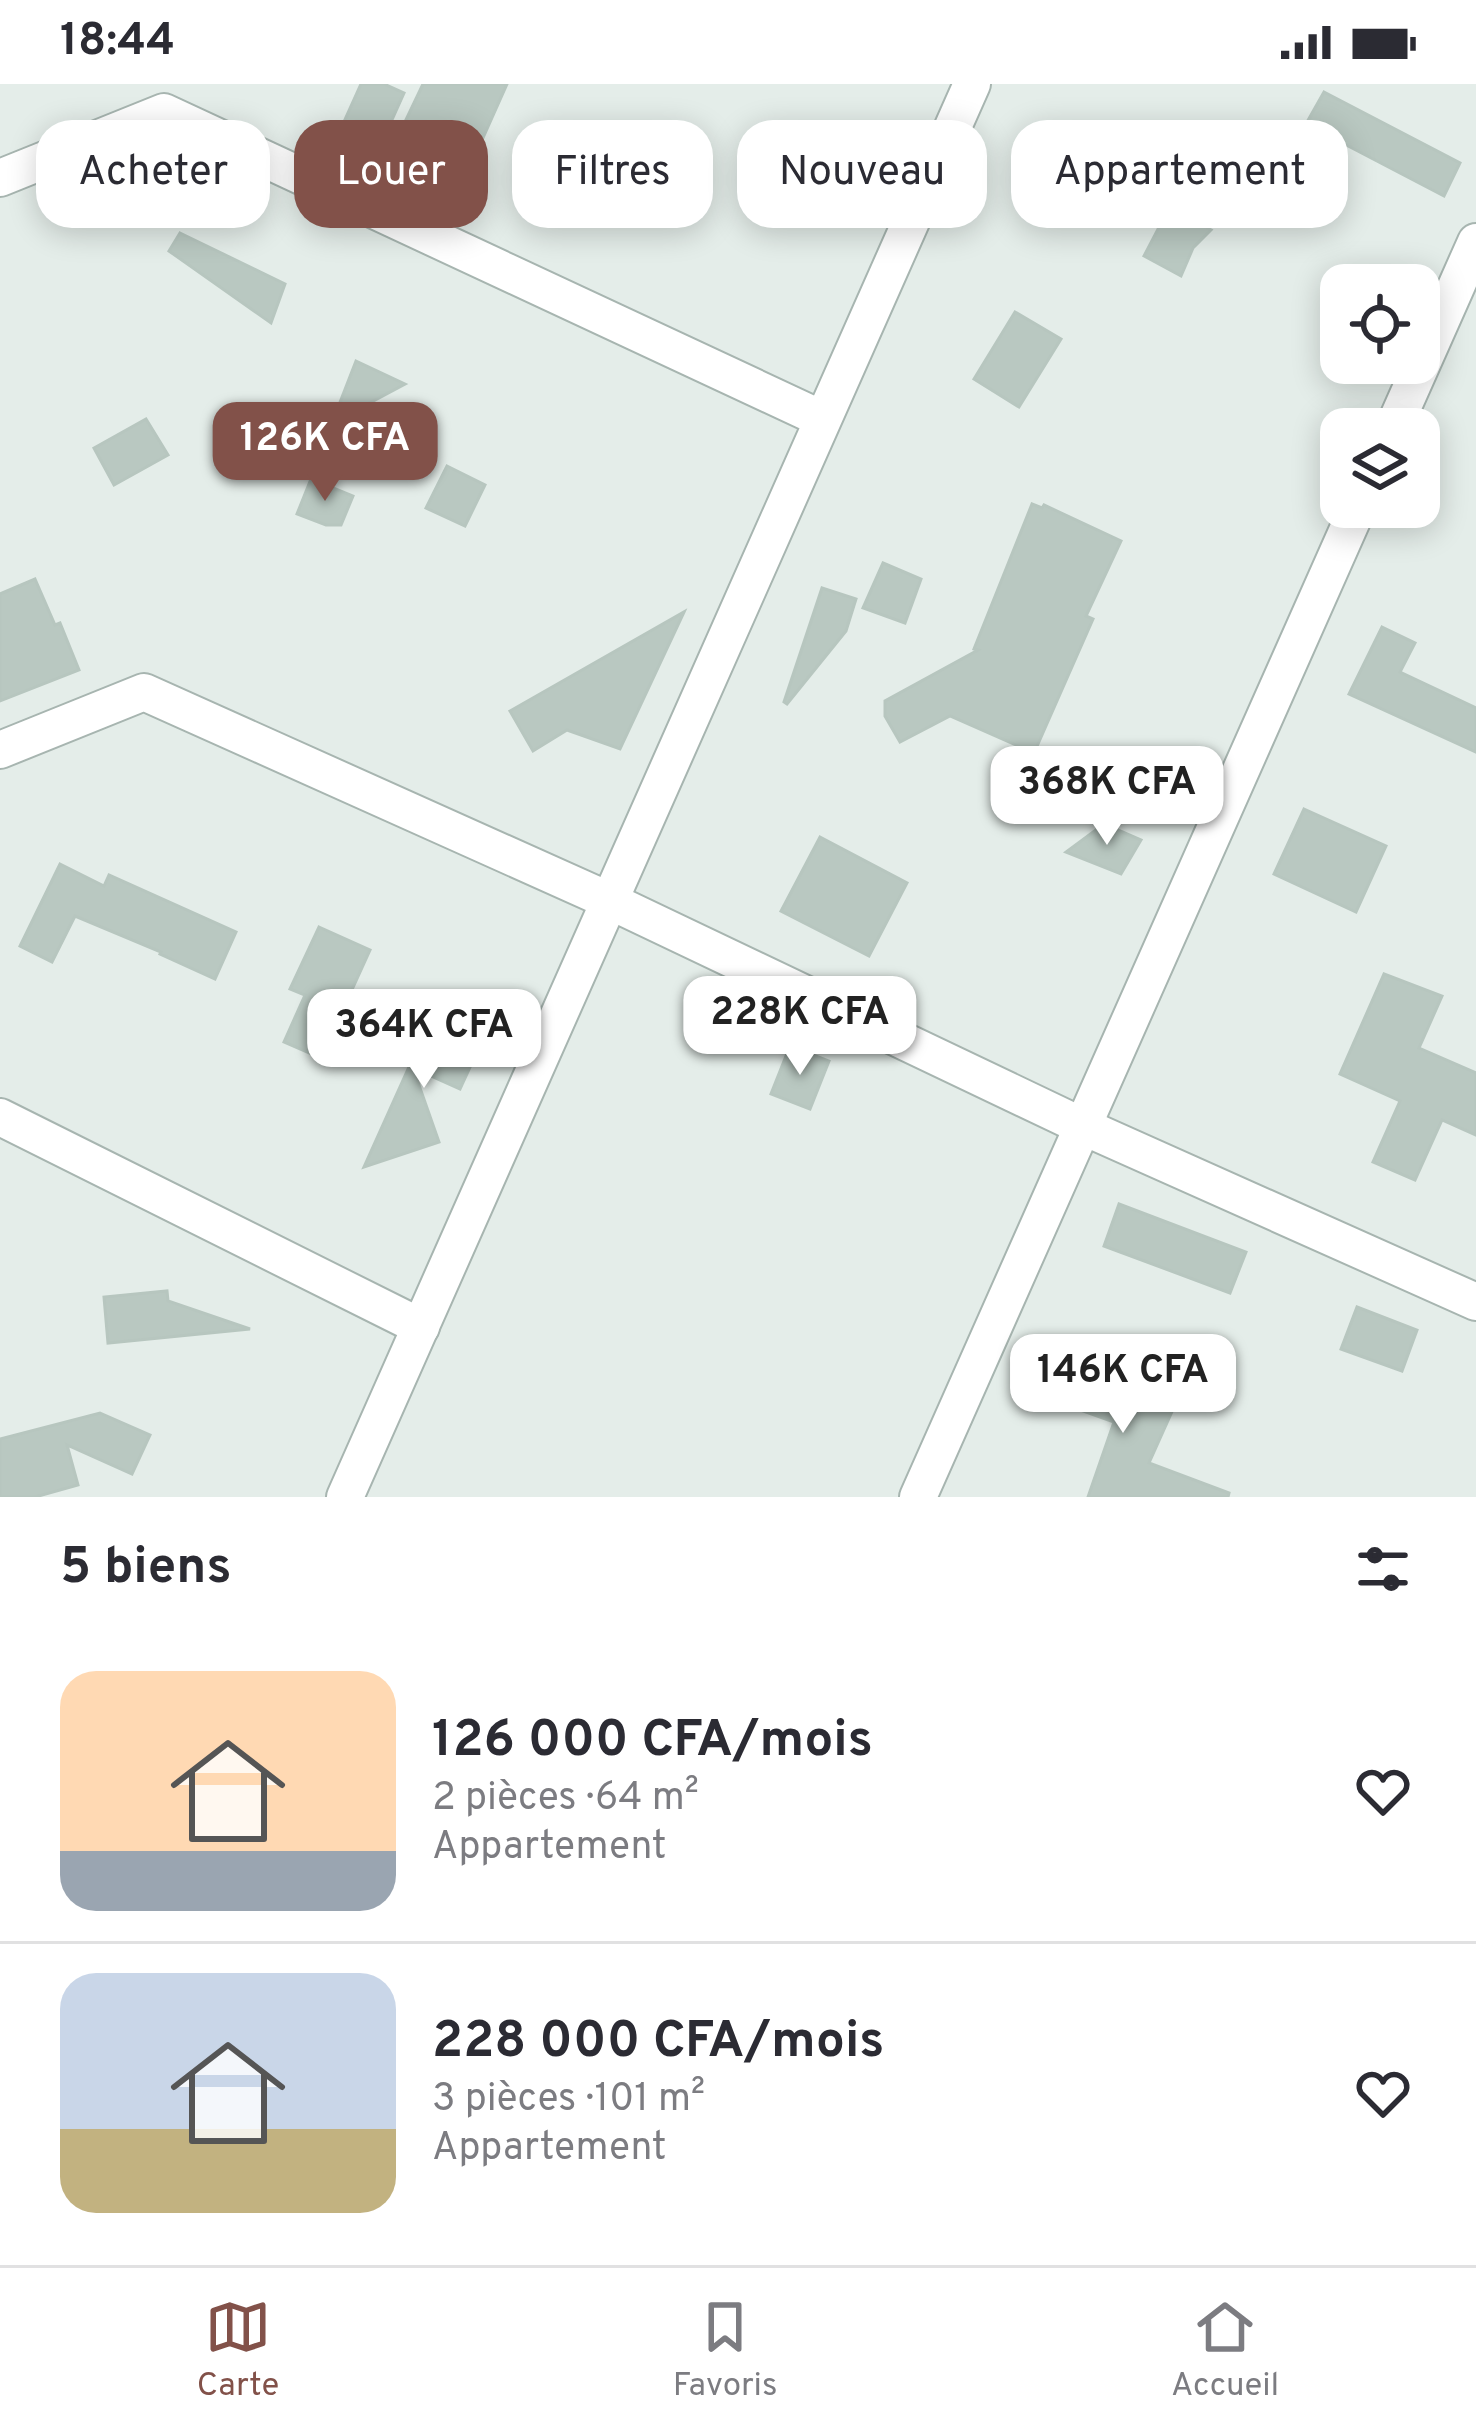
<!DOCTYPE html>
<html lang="fr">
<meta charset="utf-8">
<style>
body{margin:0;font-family:Overpass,sans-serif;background:#f2f2f3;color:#2b2b33;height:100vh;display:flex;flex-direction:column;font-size:45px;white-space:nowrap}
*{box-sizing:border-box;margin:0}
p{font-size:39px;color:#7c7c81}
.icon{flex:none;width:66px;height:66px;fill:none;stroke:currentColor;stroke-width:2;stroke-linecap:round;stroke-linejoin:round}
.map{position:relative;height:1413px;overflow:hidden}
.side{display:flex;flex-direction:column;background:#fff;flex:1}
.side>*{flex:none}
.hud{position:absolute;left:36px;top:36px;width:1404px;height:108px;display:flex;gap:24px}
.controls{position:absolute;left:1320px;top:180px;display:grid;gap:24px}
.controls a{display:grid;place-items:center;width:120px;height:120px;border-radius:24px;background:#fff;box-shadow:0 6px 30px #0003;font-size:60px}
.price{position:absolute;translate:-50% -102px;padding:0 27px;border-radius:24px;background:#fff;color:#222;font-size:39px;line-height:78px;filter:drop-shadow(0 3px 6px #0008)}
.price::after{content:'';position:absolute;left:50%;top:72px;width:36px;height:27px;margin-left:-18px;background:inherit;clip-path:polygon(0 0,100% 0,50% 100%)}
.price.active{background:#825149;color:#fff}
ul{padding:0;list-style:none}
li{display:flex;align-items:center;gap:36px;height:300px;padding:0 60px}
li+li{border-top:3px solid #e1e1e2}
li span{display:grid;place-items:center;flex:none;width:336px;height:240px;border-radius:36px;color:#555}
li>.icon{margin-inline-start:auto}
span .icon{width:144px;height:144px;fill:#fffc;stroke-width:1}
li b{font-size:51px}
h2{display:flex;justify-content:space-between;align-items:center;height:144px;padding:0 60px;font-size:51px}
.chip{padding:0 42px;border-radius:36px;background:#fff;box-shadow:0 6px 30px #0003;font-size:42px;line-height:108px}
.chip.active{background:#825149;color:#fff}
.status{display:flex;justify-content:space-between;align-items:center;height:84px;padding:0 60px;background:#fff;direction:ltr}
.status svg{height:33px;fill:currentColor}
.menu{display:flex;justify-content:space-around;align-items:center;height:168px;border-top:3px solid #e1e1e2;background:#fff;font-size:33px;color:#7c7c81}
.menu a{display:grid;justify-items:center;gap:6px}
.menu .active{color:#825149}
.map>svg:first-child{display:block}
.building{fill:#b9c8c1;stroke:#b7c6bf;stroke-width:3}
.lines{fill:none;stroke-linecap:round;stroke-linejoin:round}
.minor-casing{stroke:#a7b5b0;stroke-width:40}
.minor{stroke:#fff;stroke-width:36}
</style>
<div class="status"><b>18:44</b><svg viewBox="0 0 49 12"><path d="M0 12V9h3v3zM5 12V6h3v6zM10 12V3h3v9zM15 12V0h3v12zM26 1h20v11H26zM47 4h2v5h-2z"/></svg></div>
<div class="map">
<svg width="1476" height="1413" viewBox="0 0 1476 1413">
<rect width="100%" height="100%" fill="#e4ede9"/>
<g class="building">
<polygon points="361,0 384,0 404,9 382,58 343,40"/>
<polygon points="423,0 507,0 474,74 403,42"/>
<polygon points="1324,8 1460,79 1444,112 1306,40"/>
<polygon points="1169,124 1211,146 1193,164 1181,192 1144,172"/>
<polygon points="180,149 285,200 271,239 169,167"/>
<polygon points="1015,228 1061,255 1019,323 974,295"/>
<polygon points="356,277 405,300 332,339"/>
<polygon points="146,335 168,371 114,401 94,364"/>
<polygon points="447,382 485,401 465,442 426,424"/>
<polygon points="311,395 353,412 341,441 326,441 297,430"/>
<polygon points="1032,420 1042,424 1044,421 1121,457 1086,532 1093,535 1034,669 950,632 900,658 885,632 885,617 978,566 974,565"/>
<polygon points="883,479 921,495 905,539 863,524"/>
<polygon points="35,495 55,541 60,539 79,586 0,617 0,510"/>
<polygon points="822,504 856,515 846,547 787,620 784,618"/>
<polygon points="684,528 620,665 567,646 533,667 510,627"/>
<polygon points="1382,543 1415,559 1400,588 1476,624 1476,668 1349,610"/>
<polygon points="1304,725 1386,762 1356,828 1274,790"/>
<polygon points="1104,740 1141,756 1121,790 1066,768"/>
<polygon points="820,753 907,799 869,872 781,827"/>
<polygon points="60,780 104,802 109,791 236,848 215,895 160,870 161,868 75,832 52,878 20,862"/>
<polygon points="319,843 370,866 321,974 284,958 305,911 290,905"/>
<polygon points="1384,890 1442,912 1419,964 1476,989 1476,1051 1442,1036 1415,1096 1373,1078 1400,1017 1340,990"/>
<polygon points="431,934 482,957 460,1005 413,984 439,1058 364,1083"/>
<polygon points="790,962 829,977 810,1025 771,1010"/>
<polygon points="1119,1120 1246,1168 1230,1209 1104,1162"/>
<polygon points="167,1207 168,1217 250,1245 108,1259 104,1213"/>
<polygon points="1357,1223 1417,1246 1402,1287 1341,1265"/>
<polygon points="1050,1276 1174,1323 1149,1379 1229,1409 1228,1413 1088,1413 1114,1338 1036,1310"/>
<polygon points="100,1329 150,1351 132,1390 67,1361 78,1401 35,1413 0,1413 0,1355"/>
</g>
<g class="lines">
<defs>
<g id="minor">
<polyline points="0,94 164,28 822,335"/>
<polyline points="1393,345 1476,158"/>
<polyline points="0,666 144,608 610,817 1082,1042 1476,1218"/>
<polyline points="0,1033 421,1243"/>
<polyline points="345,1413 972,0"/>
<polyline points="918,1413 1358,423"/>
</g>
</defs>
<use href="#minor" class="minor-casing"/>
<use href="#minor" class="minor"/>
</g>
</svg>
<div class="controls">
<a><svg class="icon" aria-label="locate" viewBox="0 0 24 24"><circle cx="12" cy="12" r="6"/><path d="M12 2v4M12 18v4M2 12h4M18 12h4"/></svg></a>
<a><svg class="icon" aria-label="layers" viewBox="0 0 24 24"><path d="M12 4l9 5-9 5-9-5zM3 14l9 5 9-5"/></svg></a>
</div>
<b class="price active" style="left:325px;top:420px">126K CFA</b>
<b class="price" style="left:1107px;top:764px">368K CFA</b>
<b class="price" style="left:800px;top:994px">228K CFA</b>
<b class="price" style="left:424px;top:1007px">364K CFA</b>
<b class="price" style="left:1123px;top:1352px">146K CFA</b>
<div class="hud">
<a class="chip">Acheter</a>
<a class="chip active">Louer</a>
<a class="chip">Filtres</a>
<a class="chip">Nouveau</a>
<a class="chip">Appartement</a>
</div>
</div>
<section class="side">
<h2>5 biens<svg class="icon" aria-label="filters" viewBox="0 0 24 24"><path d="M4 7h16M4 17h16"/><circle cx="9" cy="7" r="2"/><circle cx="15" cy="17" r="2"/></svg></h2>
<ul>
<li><span style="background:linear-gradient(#ffd9b3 75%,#9aa5b1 0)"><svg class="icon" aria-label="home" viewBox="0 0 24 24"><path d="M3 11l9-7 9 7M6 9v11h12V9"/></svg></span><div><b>126 000 CFA/mois</b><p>2 pièces · 64 m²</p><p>Appartement</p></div><svg class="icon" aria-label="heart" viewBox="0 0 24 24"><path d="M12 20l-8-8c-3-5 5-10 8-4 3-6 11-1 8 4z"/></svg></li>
<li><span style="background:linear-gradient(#c9d6e8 65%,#c2b280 0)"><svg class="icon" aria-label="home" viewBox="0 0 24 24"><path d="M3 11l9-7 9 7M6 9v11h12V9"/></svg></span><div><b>228 000 CFA/mois</b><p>3 pièces · 101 m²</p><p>Appartement</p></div><svg class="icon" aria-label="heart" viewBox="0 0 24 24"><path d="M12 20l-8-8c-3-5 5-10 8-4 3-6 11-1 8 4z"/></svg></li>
</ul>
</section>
<nav class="menu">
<a class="active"><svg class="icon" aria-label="map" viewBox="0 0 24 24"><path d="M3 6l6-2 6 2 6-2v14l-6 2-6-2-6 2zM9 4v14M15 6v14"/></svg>Carte</a>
<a><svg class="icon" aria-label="saved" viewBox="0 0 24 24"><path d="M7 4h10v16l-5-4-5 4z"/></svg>Favoris</a>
<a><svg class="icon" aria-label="home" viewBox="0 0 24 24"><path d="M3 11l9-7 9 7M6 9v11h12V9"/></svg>Accueil</a>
</nav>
